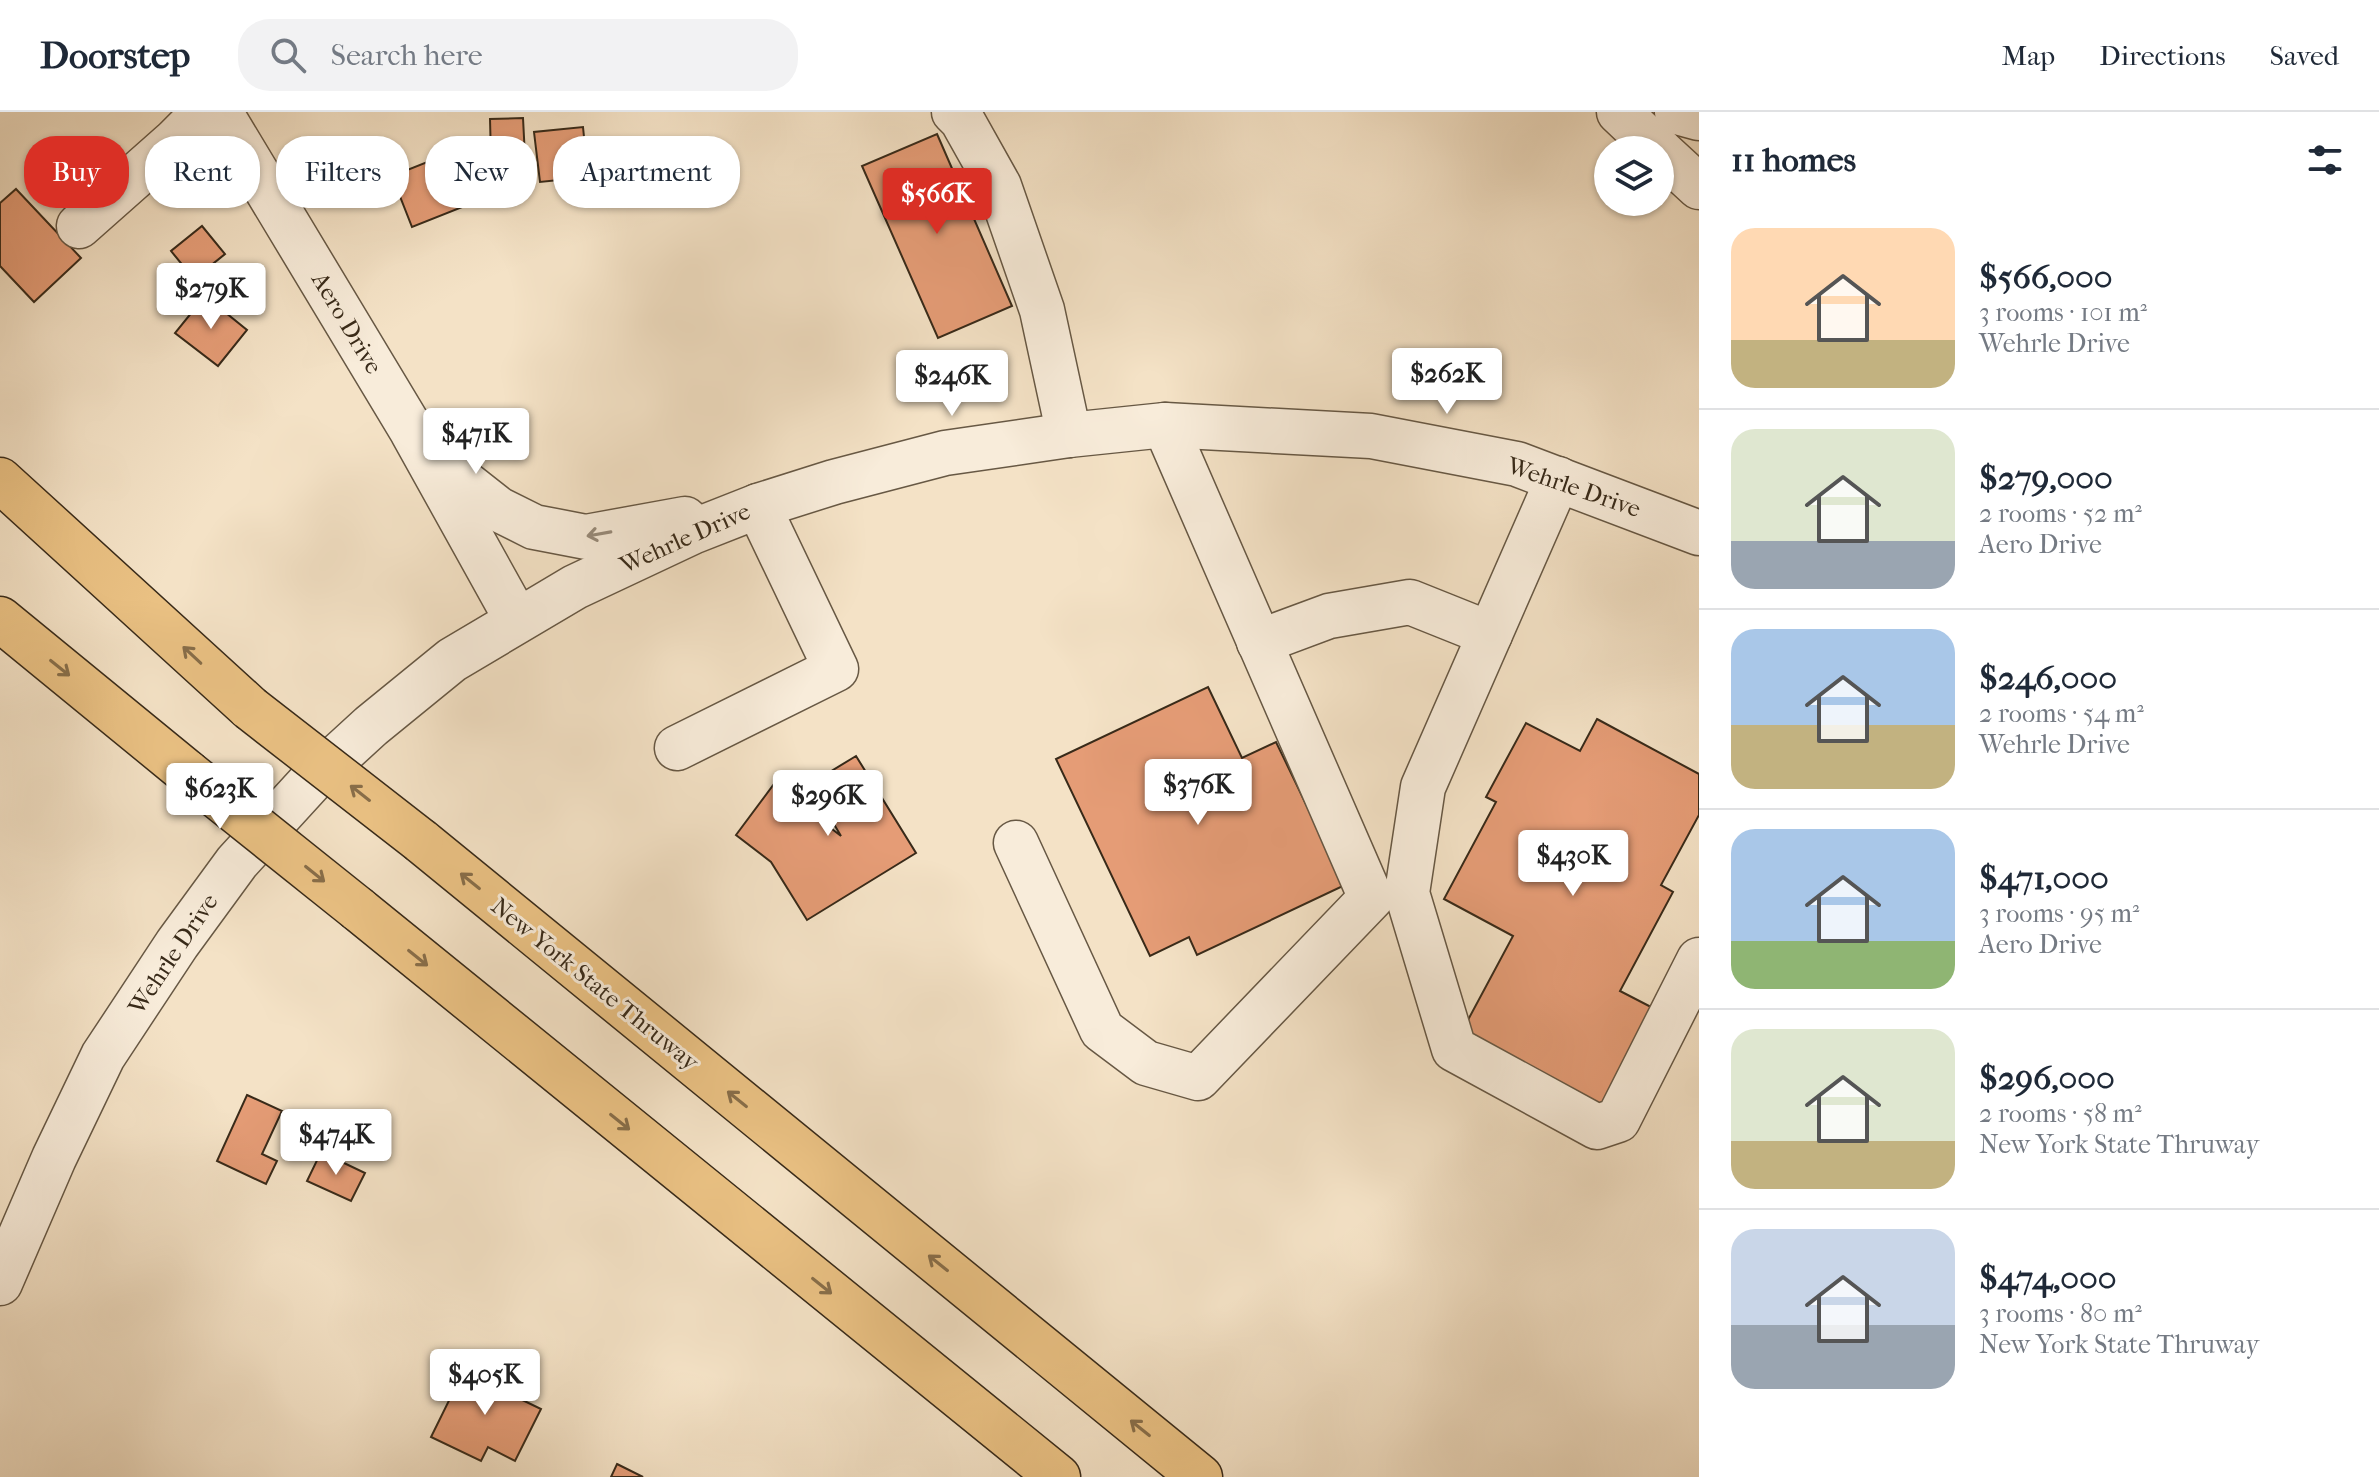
<!DOCTYPE html>
<meta charset="utf-8">
<style>
body{margin:0;font-family:"IM FELL French Canon",serif;background:#f2f2f3;color:#1f2937;height:100vh;display:flex;flex-direction:column;font-size:30px;white-space:nowrap}
*{box-sizing:border-box;margin:0}
p{font-size:26px;color:#747a83}
.icon{flex:none;width:44px;height:44px;fill:none;stroke:currentColor;stroke-width:2;stroke-linecap:round;stroke-linejoin:round}
.map{position:relative;flex:1;overflow:hidden}
.panel{display:flex;flex-direction:column;background:#fff;width:680px}
.panel>*{flex:none}
.hud{position:absolute;left:24px;top:24px;width:760px;height:72px;display:flex;gap:16px}
.fabs{position:absolute;left:1594px;top:24px;display:grid;gap:16px}
.fabs a{display:grid;place-items:center;width:80px;height:80px;border-radius:50%;background:#fff;box-shadow:0 2px 6px #0004;font-size:40px}
.price{position:absolute;translate:-50% -68px;padding:0 18px;border-radius:8px;background:#fff;color:#222;font-size:26px;line-height:52px;filter:drop-shadow(0 2px 4px #0008)}
.price::after{content:'';position:absolute;left:50%;top:48px;width:24px;height:18px;margin-left:-12px;background:inherit;clip-path:polygon(0 0,100% 0,50% 100%)}
.price.selected{background:#d93025;color:#fff}
ul{padding:0;list-style:none}
li{display:flex;align-items:center;gap:24px;height:200px;padding:0 32px}
li+li{border-top:2px solid #e0e1e3}
li span{display:grid;place-items:center;flex:none;width:224px;height:160px;border-radius:24px;color:#555}
li>.icon{margin-inline-start:auto}
span .icon{width:96px;height:96px;fill:#fffc;stroke-width:1}
li b{font-size:34px}
h2{display:flex;justify-content:space-between;align-items:center;height:96px;padding:0 32px;font-size:34px}
.pill{padding:0 28px;border-radius:32px;background:#fff;box-shadow:0 2px 6px #0004;font-size:28px;line-height:72px}
.pill.selected{background:#d93025;color:#fff}
header{display:flex;align-items:center;gap:48px;box-sizing:border-box;height:112px;padding:0 40px;background:#fff;border-bottom:2px solid #e0e1e3}
header strong{font-size:38px}
nav{display:flex;gap:44px;margin-inline-start:auto;font-size:28px}
.search{width:560px;height:72px;background:#f2f2f3;display:flex;align-items:center;gap:20px;box-sizing:border-box;padding:0 28px;border-radius:32px;color:#747a83;font-size:30px}
main{display:flex;flex:1;min-height:0}
.map>svg:first-child{display:block}
.building{fill:#e59c76;stroke:#382a19;stroke-width:2}
.lines{fill:none;stroke-linecap:round;stroke-linejoin:round}
.minor-casing{stroke:#675844;stroke-width:47}
.highway-casing{stroke:#382a19;stroke-width:47}
.minor{stroke:#f8ecda;stroke-width:44}
.highway{stroke:#eac183;stroke-width:44}
.highway-bridge-casing{stroke:#382a19;stroke-width:47;stroke-linecap:butt}
.highway-bridge{stroke:#eac183;stroke-width:44}
.oneway{stroke:#988b7a}
.oneway2{stroke:#886e49}
.labels{text-anchor:middle;stroke-width:6;stroke-linejoin:round;paint-order:stroke}
.street-label{font-size:24px;fill:#382a19;stroke:#f8ecda}
</style>
<header>
<strong>Doorstep</strong>
<div class="search"><svg class="icon" aria-label="search" viewBox="0 0 24 24"><circle cx="10" cy="10" r="6"/><path d="M15 15l6 6"/></svg>Search here</div>
<nav><a>Map</a><a>Directions</a><a>Saved</a></nav>
</header>
<main>
<div class="map">
<svg width="1699" height="1365" viewBox="0 0 1699 1365">
<rect width="100%" height="100%" fill="#f4e2c6"/>
<filter id="stains"><feTurbulence type="fractalNoise" baseFrequency=".0025" numOctaves="4"/><feColorMatrix values="0 0 0 0 .2 0 0 0 0 .09 0 0 0 0 .02 0 0 0 .5 -.17"/></filter>
<radialGradient id="worn" r=".72"><stop offset=".6" stop-color="#630" stop-opacity="0"/><stop offset="1" stop-color="#630" stop-opacity=".3"/></radialGradient>
<g class="building">
<polygon points="523,6 525,45 491,46 490,7"/>
<polygon points="583,15 588,65 540,70 534,20"/>
<polygon points="937,22 1012,194 938,226 862,54"/>
<polygon points="460,37 480,88 412,115 392,64"/>
<polygon points="16,77 81,146 34,190 0,154 0,91"/>
<polygon points="202,114 225,142 194,167 171,139"/>
<polygon points="205,184 247,218 218,254 175,221"/>
<polygon points="1208,575 1242,646 1276,630 1345,773 1197,843 1189,825 1150,844 1056,647"/>
<polygon points="1597,607 1699,662 1699,703 1661,773 1673,780 1620,879 1653,896 1600,995 1461,921 1513,824 1444,787 1496,690 1486,685 1526,611 1580,639"/>
<polygon points="856,644 916,741 807,808 771,750 736,723 774,672 841,724 810,672"/>
<polygon points="247,983 282,999 262,1042 277,1049 266,1072 217,1049"/>
<polygon points="321,1040 365,1061 351,1089 307,1069"/>
<polygon points="466,1254 517,1275 512,1283 541,1297 515,1349 488,1335 481,1349 431,1325"/>
<polygon points="617,1352 643,1365 611,1365"/>
</g>
<g class="lines">
<defs>
<g id="minor">
<polyline points="220,0 412,319 517,508"/>
<polyline points="954,0 962,8 999,74 1042,198 1069,323"/>
<polyline points="1619,0 1659,38"/>
<polyline points="1677,0 1699,6"/>
<polyline points="1660,39 1699,75"/>
<polyline points="79,114 175,29 204,0"/>
<polyline points="437,349 498,397 534,415 586,425 685,407"/>
<polyline points="1558,367 1423,675 1407,781 1454,937 1597,1015 1618,1008 1699,848"/>
<polyline points="1259,530 1329,504 1410,490 1490,522"/>
<polyline points="677,636 836,557 758,394"/>
<polyline points="1016,731 1102,918 1146,951 1198,966 1371,786 1165,313"/>
<polyline points="0,1171 54,1046 103,944 177,832 237,750 312,668 371,614 452,548 575,475 692,420 758,394 834,370 945,341 1069,323 1165,313 1371,324 1517,352 1699,421"/>
</g>
<g id="highway">
<polyline points="0,368 250,596"/>
<polyline points="0,507 188,661"/>
<polyline points="421,729 1200,1365"/>
<polyline points="358,797 1058,1365"/>
</g>
</defs>
<use href="#minor" class="minor-casing"/>
<use href="#highway" class="highway-casing"/>
<use href="#minor" class="minor"/>
<use href="#highway" class="highway"/>
<defs>
<g id="highway-bridge">
<polyline points="250,596 421,729"/>
<polyline points="188,661 358,797"/>
</g>
</defs>
<use href="#highway-bridge" class="highway-bridge-casing"/>
<use href="#highway-bridge" class="highway-bridge"/>
</g>
<defs><path id="oneway-shaft" d="M-6 0H5M1.5-3L5.5 0L1.5 3" fill="none" stroke-width="1.6" stroke-linecap="round" stroke-linejoin="round" transform="scale(2)"/></defs>
<use class="oneway" href="#oneway-shaft" transform="translate(599 422) rotate(170)"/>
<g class="oneway2">
<use href="#oneway-shaft" transform="translate(192 543) rotate(-137)"/>
<use href="#oneway-shaft" transform="translate(60 556) rotate(39)"/>
<use href="#oneway-shaft" transform="translate(360 681) rotate(-142)"/>
<use href="#oneway-shaft" transform="translate(315 762) rotate(39)"/>
<use href="#oneway-shaft" transform="translate(470 769) rotate(-141)"/>
<use href="#oneway-shaft" transform="translate(418 846) rotate(39)"/>
<use href="#oneway-shaft" transform="translate(737 987) rotate(-141)"/>
<use href="#oneway-shaft" transform="translate(620 1010) rotate(39)"/>
<use href="#oneway-shaft" transform="translate(938 1151) rotate(-141)"/>
<use href="#oneway-shaft" transform="translate(822 1174) rotate(39)"/>
<use href="#oneway-shaft" transform="translate(1140 1316) rotate(-141)"/>
</g>
<g class="labels">
<g class="street-label">
<text transform="translate(347 211) rotate(59)" y="8">Aero Drive</text>
<text transform="translate(1574 375) rotate(19)" y="8">Wehrle Drive</text>
<text transform="translate(685 426) rotate(-24)" y="8">Wehrle Drive</text>
<text transform="translate(173 842) rotate(-56)" y="8">Wehrle Drive</text>
<text transform="translate(595 872) rotate(39)" y="8">New York State Thruway</text>
</g>
</g>
<rect width="100%" height="100%" filter="url(#stains)"/>
<rect width="100%" height="100%" fill="url(#worn)"/>
</svg>
<div class="fabs">
<a><svg class="icon" aria-label="layers" viewBox="0 0 24 24"><path d="M12 4l9 5-9 5-9-5zM3 14l9 5 9-5"/></svg></a>
</div>
<b class="price selected" style="left:937px;top:124px">$566K</b>
<b class="price" style="left:211px;top:219px">$279K</b>
<b class="price" style="left:1447px;top:304px">$262K</b>
<b class="price" style="left:952px;top:306px">$246K</b>
<b class="price" style="left:476px;top:364px">$471K</b>
<b class="price" style="left:1198px;top:715px">$376K</b>
<b class="price" style="left:220px;top:719px">$623K</b>
<b class="price" style="left:828px;top:726px">$296K</b>
<b class="price" style="left:1573px;top:786px">$430K</b>
<b class="price" style="left:336px;top:1065px">$474K</b>
<b class="price" style="left:485px;top:1305px">$405K</b>
<div class="hud">
<a class="pill selected">Buy</a>
<a class="pill">Rent</a>
<a class="pill">Filters</a>
<a class="pill">New</a>
<a class="pill">Apartment</a>
</div>
</div>
<section class="panel">
<h2>11 homes<svg class="icon" aria-label="filters" viewBox="0 0 24 24"><path d="M4 7h16M4 17h16"/><circle cx="9" cy="7" r="2"/><circle cx="15" cy="17" r="2"/></svg></h2>
<ul>
<li><span style="background:linear-gradient(#ffd9b3 70%,#c2b280 0)"><svg class="icon" aria-label="home" viewBox="0 0 24 24"><path d="M3 11l9-7 9 7M6 9v11h12V9"/></svg></span><div><b>$566,000</b><p>3 rooms · 101 m²</p><p>Wehrle Drive</p></div></li>
<li><span style="background:linear-gradient(#dfe7d0 70%,#9aa5b1 0)"><svg class="icon" aria-label="home" viewBox="0 0 24 24"><path d="M3 11l9-7 9 7M6 9v11h12V9"/></svg></span><div><b>$279,000</b><p>2 rooms · 52 m²</p><p>Aero Drive</p></div></li>
<li><span style="background:linear-gradient(#a9c7e8 60%,#c2b280 0)"><svg class="icon" aria-label="home" viewBox="0 0 24 24"><path d="M3 11l9-7 9 7M6 9v11h12V9"/></svg></span><div><b>$246,000</b><p>2 rooms · 54 m²</p><p>Wehrle Drive</p></div></li>
<li><span style="background:linear-gradient(#a9c7e8 70%,#8fb573 0)"><svg class="icon" aria-label="home" viewBox="0 0 24 24"><path d="M3 11l9-7 9 7M6 9v11h12V9"/></svg></span><div><b>$471,000</b><p>3 rooms · 95 m²</p><p>Aero Drive</p></div></li>
<li><span style="background:linear-gradient(#dfe7d0 70%,#c2b280 0)"><svg class="icon" aria-label="home" viewBox="0 0 24 24"><path d="M3 11l9-7 9 7M6 9v11h12V9"/></svg></span><div><b>$296,000</b><p>2 rooms · 58 m²</p><p>New York State Thruway</p></div></li>
<li><span style="background:linear-gradient(#c9d6e8 60%,#9aa5b1 0)"><svg class="icon" aria-label="home" viewBox="0 0 24 24"><path d="M3 11l9-7 9 7M6 9v11h12V9"/></svg></span><div><b>$474,000</b><p>3 rooms · 80 m²</p><p>New York State Thruway</p></div></li>
</ul>
</section>
</main>
